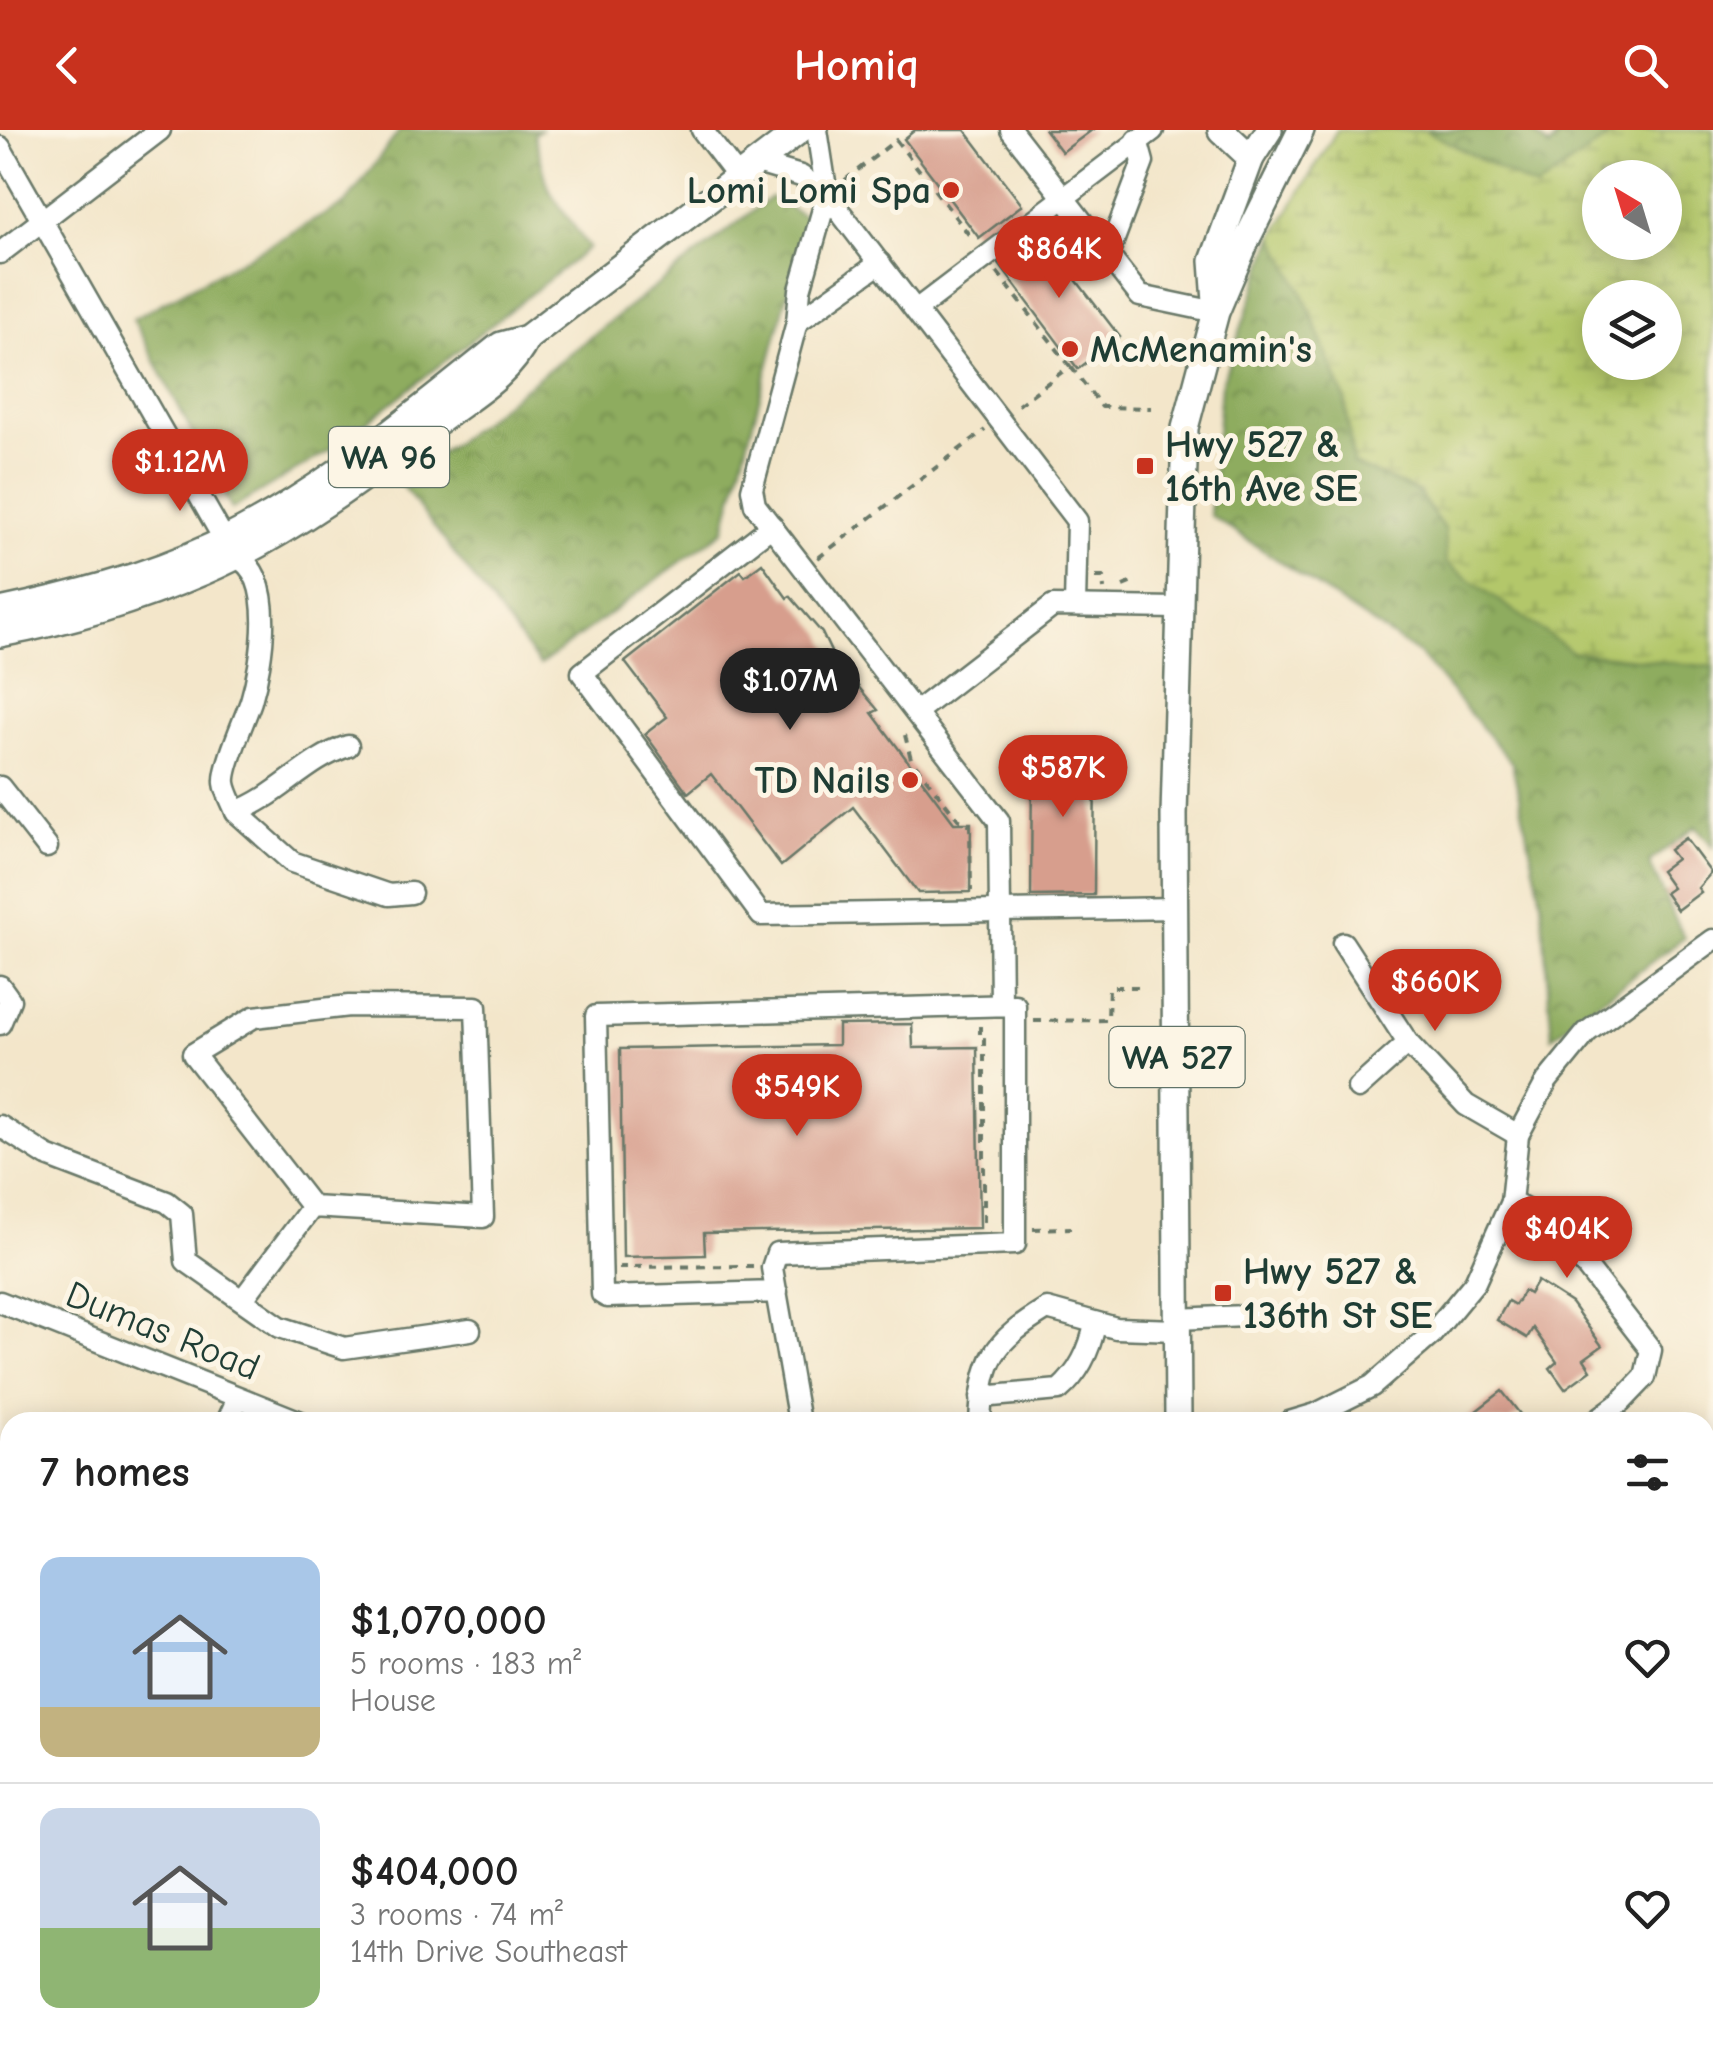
<!DOCTYPE html>
<meta charset="utf-8">
<style>
body{margin:0;font-family:"Comic Neue",sans-serif;background:#f2f2f2;color:#222;height:100vh;display:flex;flex-direction:column;font-size:38px;white-space:nowrap}
*{box-sizing:border-box;margin:0}
p{font-size:32px;color:#767676}
.icon{flex:none;width:55px;height:55px;fill:none;stroke:currentColor;stroke-width:2;stroke-linecap:round;stroke-linejoin:round}
.map{position:relative;flex:1;overflow:hidden}
.drawer{position:absolute;left:0px;top:1282px;width:1715px;height:642px;display:flex;flex-direction:column;background:#fff;border-radius:30px 30px 0 0;box-shadow:0 5px 25px #0003}
.drawer>*{flex:none}
.needle{width:65px;rotate:322deg}
.tools{position:absolute;left:1582px;top:30px;display:grid;gap:20px}
.tools a{display:grid;place-items:center;width:100px;height:100px;border-radius:50%;background:#fff;box-shadow:0 5px 25px #0003;font-size:50px}
.price{position:absolute;translate:-50% -85px;padding:0 22px;border-radius:35px;background:#c8321e;color:#fff;font-size:32px;line-height:65px;filter:drop-shadow(0 2px 5px #0008)}
.price::after{content:'';position:absolute;left:50%;top:60px;width:30px;height:22px;margin-left:-15px;background:inherit;clip-path:polygon(0 0,100% 0,50% 100%)}
.price.selected{background:#222;color:#fff}
ul{padding:0;list-style:none}
li{display:flex;align-items:center;gap:30px;height:250px;padding:0 40px}
li+li{border-top:2px solid #e0e0e0}
li span{display:grid;place-items:center;flex:none;width:280px;height:200px;border-radius:20px;color:#555}
li>.icon{margin-inline-start:auto}
span .icon{width:120px;height:120px;fill:#fffc;stroke-width:1}
li b{font-size:42px}
h2{display:flex;justify-content:space-between;align-items:center;height:120px;padding:0 40px;font-size:42px}
header{display:flex;justify-content:space-between;align-items:center;height:130px;padding:0 40px;background:#c8321e;color:#fff;font-size:45px;font-weight:600}
.map>svg:first-child{display:block}
.forest{fill:url(#forest-crowns);stroke:#56744a;stroke-width:2.5}
.wetland{fill:url(#wetland-marsh);stroke:#698250;stroke-width:2.5;fill-rule:evenodd}
.building{fill:#d79e8d}
.lines{fill:none;stroke-linecap:round;stroke-linejoin:round}
.minor-casing{stroke:#697868;stroke-width:25}
.major-casing{stroke:#697868;stroke-width:30}
.path{stroke:#697868;stroke-width:4;stroke-dasharray:8 8;stroke-linecap:butt}
.minor{stroke:#fff;stroke-width:20}
.major{stroke:#fff;stroke-width:25}
.poi-dot{fill:#c8321e;stroke:#fcf5e5;stroke-width:4}
.labels{text-anchor:middle;stroke-width:10;stroke-linejoin:round;paint-order:stroke}
.shield{fill:#fcf5e5;stroke:#617469;stroke-width:2.5}
.shield-label{font-size:35px;font-weight:bold;fill:#1f3d34}
.poi-label{font-size:38px;font-weight:bold;fill:#1f3d34;stroke:#fcf5e5;text-anchor:start}
.street-label{font-size:38px;fill:#1f3d34;stroke:#fcf5e5}
</style>
<header><svg class="icon" aria-label="back" viewBox="0 0 24 24"><path d="M15 5l-7 7 7 7"/></svg>Homiq<svg class="icon" aria-label="search" viewBox="0 0 24 24"><circle cx="10" cy="10" r="6"/><path d="M15 15l6 6"/></svg></header>
<div class="map">
<svg width="1713" height="1924" viewBox="0 0 1713 1924">
<defs>
<pattern id="forest-crowns" width="20" height="18" patternUnits="userSpaceOnUse" patternTransform="scale(2.5)"><rect width="20" height="18" fill="#8eac5f"/><path d="M2 6a3 3 0 1 1 6 0M12 15a3 3 0 1 1 6 0" fill="none" stroke="#738d4f"/></pattern>
<pattern id="wetland-marsh" width="20" height="14" patternUnits="userSpaceOnUse" patternTransform="scale(2.5)"><rect width="20" height="14" fill="#b3c76b"/><path d="M1 5h8M5 5V1M11 12h8M15 12V8" fill="none" stroke="#91a359"/></pattern>
</defs>
<rect width="100%" height="100%" fill="#fcf5e5"/>
<filter id="ink" filterUnits="userSpaceOnUse"><feTurbulence type="fractalNoise" baseFrequency=".01" numOctaves="2"/><feDisplacementMap in="SourceGraphic" scale="20" xChannelSelector="R" yChannelSelector="G"/><feConvolveMatrix kernelMatrix="1 2 1 2 8 2 1 2 1" color-interpolation-filters="sRGB"/></filter>
<filter id="wash" filterUnits="userSpaceOnUse"><feTurbulence type="fractalNoise" baseFrequency=".0048" numOctaves="4" result="noise"/><feDisplacementMap in="SourceGraphic" scale="40" xChannelSelector="R" yChannelSelector="G"/><feGaussianBlur stdDeviation="2.25" result="paint"/><feColorMatrix in="noise" values="0 0 0 0 0 0 0 0 0 0 0 0 0 0 0 0 0 1.4 0 .05"/><feComposite in="paint" operator="in"/></filter>
<g filter="url(#wash)">
<rect width="100%" height="100%" fill="#f3e6ca"/>
<g class="forest">
<polygon points="400,0 540,0 534,4 549,60 589,118 335,317 232,379 133,189 346,73"/>
<polygon points="1425,0 1531,0 1549,18 1562,0 1618,0 1536,59"/>
<polygon points="771,67 808,88 724,400 540,535 401,354"/>
<polygon points="1274,106 1303,164 1345,269 1353,334 1417,362 1444,399 1572,522 1713,537 1713,717 1696,696 1649,732 1684,808 1552,907 1541,770 1512,633 1420,525 1210,385 1221,255"/>
</g>
<path class="wetland" d="M1337,0H1425L1536,59L1618,0H1713V537L1572,522L1446,433L1444,399L1418,362L1353,334L1345,269L1303,164L1274,106ZM1600,48H1665V112H1600ZM1600,168H1665V232H1600Z"/>
<g id="blocks">
<g class="building">
<polygon points="915,0 965,0 1022,75 979,108 904,9"/>
<polygon points="1045,0 1092,0 1062,22"/>
<polygon points="1040,103 1120,207 1078,239 999,134"/>
<polygon points="762,433 787,468 790,466 822,503 834,528 878,580 872,583 954,693 971,693 970,762 918,763 853,677 781,736 711,644 688,663 645,604 667,587 625,532 741,441 745,446"/>
<polygon points="1050,613 1095,613 1094,765 1031,766 1032,628"/>
<polygon points="1685,708 1711,743 1698,758 1701,762 1677,780 1665,763 1672,758 1660,741 1676,729 1669,720"/>
<polygon points="912,894 913,918 977,917 980,1098 704,1103 705,1125 623,1127 620,919 838,915 838,895"/>
<polygon points="1537,1151 1571,1173 1602,1216 1584,1229 1591,1240 1565,1259 1550,1238 1557,1232 1533,1198 1527,1208 1497,1190 1508,1171 1515,1175 1524,1161 1529,1164"/>
<polygon points="1502,1261 1520,1284 1508,1292 1462,1292"/>
</g>
</g>
</g>
<g filter="url(#ink)">
<use href="#blocks" fill-opacity="0" stroke="#697868" stroke-width="2.5"/>
<g class="lines">
<defs>
<g id="minor">
<polyline points="702,0 738,47"/>
<polyline points="1011,0 1140,166 1216,182"/>
<polyline points="0,17 224,409"/>
<polyline points="757,33 801,46 827,65 1077,391 1075,475"/>
<polyline points="0,123 160,0"/>
<polyline points="1108,125 1143,32 1137,10"/>
<polyline points="880,133 797,192 752,359 755,375 999,691 1001,875"/>
<polyline points="916,180 1153,0"/>
<polyline points="797,192 800,160 827,65 817,0"/>
<polyline points="772,396 582,543 761,785 1176,778"/>
<path d="M234,426C278,443 262,534 251,571C245,589 223,637 225,653C226,662 233,674 236,682C278,667 305,630 348,616"/>
<polyline points="916,582 1053,476 1177,478"/>
<polyline points="0,657 47,717"/>
<polyline points="236,682 292,732 389,765 411,763"/>
<polyline points="1343,813 1408,913 1466,975 1518,1005"/>
<polyline points="0,856 10,870 0,894"/>
<polyline points="1358,958 1408,913"/>
<polyline points="0,996 47,1026 167,1072 182,1084 186,1131 280,1197 344,1218 470,1200"/>
<polyline points="1511,1072 1554,1095 1651,1220 1645,1247 1621,1272 1594,1292"/>
<polyline points="777,1162 607,1167 602,1164 596,886 1015,875 1015,1114 777,1123 772,1138 799,1292"/>
<polyline points="243,1169 312,1077 193,924 254,887 349,876 476,877 483,1087 312,1077"/>
<polyline points="0,1172 301,1292"/>
<polyline points="1177,1189 1268,1185"/>
<path d="M981,1267L1059,1260C1079,1243 1090,1220 1095,1194"/>
<polyline points="227,1292 238,1268"/>
<path d="M980,1292C983,1228 992,1213 1047,1179L1116,1198L1177,1200"/>
<polyline points="1289,1292 1316,1284 1372,1256 1432,1204 1475,1152 1511,1072 1518,1005 1547,951 1587,902 1713,810"/>
<polyline points="0,1355 10,1373"/>
<polyline points="1705,1542 1713,1536"/>
<polyline points="0,1741 10,1738"/>
<polyline points="0,1893 10,1891"/>
<polyline points="150,1915 152,1924"/>
<polyline points="716,1915 726,1924"/>
<polyline points="1442,1915 1449,1924"/>
<polyline points="62,1924 74,1915"/>
<polyline points="396,1924 403,1915"/>
<polyline points="1545,1924 1558,1915"/>
</g>
<g id="major">
<polyline points="1221,0 1251,28"/>
<polyline points="1216,172 1213,131 1251,28 1269,0"/>
<path d="M0,481C72,466 145,447 212,416C319,366 410,287 501,215L527,208L800,0"/>
<path d="M0,504C70,491 138,470 203,442C287,406 368,345 440,290C473,265 509,246 527,208"/>
<polyline points="1178,1292 1174,685 1185,298 1216,182 1247,109 1301,0"/>
<polyline points="1226,1915 1228,1924"/>
</g>
</defs>
<use href="#minor" class="minor-casing"/>
<use href="#major" class="major-casing"/>
<g class="path">
<polyline points="845,50 896,10 973,110"/>
<polyline points="997,142 1070,236 1013,279"/>
<polyline points="1071,237 1102,277 1151,278"/>
<polyline points="818,428 985,300"/>
<polyline points="1096,447 1103,447 1104,459"/>
<polyline points="1123,456 1137,450"/>
<polyline points="905,605 911,629 958,689 970,696 971,761"/>
<polyline points="1034,891 1108,890 1109,857 1139,857"/>
<polyline points="980,896 980,909 984,909 984,1098"/>
<polyline points="1033,1099 1071,1098"/>
<polyline points="621,1140 621,1137 753,1136"/>
</g>
<use href="#minor" class="minor"/>
<use href="#major" class="major"/>
</g>
</g>
<g class="poi-dot">
<circle cx="951" cy="60" r="10"/>
<circle cx="1070" cy="219" r="10"/>
<rect x="1135" y="326" width="20" height="20" rx="5"/>
<circle cx="910" cy="650" r="10"/>
<rect x="1213" y="1153" width="20" height="20" rx="5"/>
</g>
<g class="labels">
<g class="shield">
<rect x="329" y="297" width="120" height="60" rx="8"/>
<rect x="1109.5" y="897" width="135" height="60" rx="8"/>
</g>
<g class="shield-label">
<text x="389" y="339">WA 96</text>
<text x="1177" y="939">WA 527</text>
</g>
<g class="poi-label">
<text x="931" y="73" text-anchor="end">Lomi Lomi Spa</text>
<text x="1090" y="232">McMenamin's</text>
<text x="1165" y="327">Hwy 527 &amp;<tspan x="1165" dy="44">16th Ave SE</tspan></text>
<text x="890" y="663" text-anchor="end">TD Nails</text>
<text x="1243" y="1154">Hwy 527 &amp;<tspan x="1243" dy="44">136th St SE</tspan></text>
</g>
<g class="street-label">
<text transform="translate(163 1200) rotate(22)" y="13">Dumas Road</text>
</g>
</g>
</svg>
<div class="tools">
<a><svg class="needle" viewBox="-14 -14 28 28"><path d="M0-13l5 13h-10z" fill="#e53935"/><path d="M0 13l5-13h-10z" fill="#767676"/></svg></a>
<a><svg class="icon" aria-label="layers" viewBox="0 0 24 24"><path d="M12 4l9 5-9 5-9-5zM3 14l9 5 9-5"/></svg></a>
</div>
<b class="price" style="left:1059px;top:171px">$864K</b>
<b class="price" style="left:180px;top:384px">$1.12M</b>
<b class="price selected" style="left:790px;top:603px">$1.07M</b>
<b class="price" style="left:1063px;top:690px">$587K</b>
<b class="price" style="left:1435px;top:904px">$660K</b>
<b class="price" style="left:797px;top:1009px">$549K</b>
<b class="price" style="left:1567px;top:1151px">$404K</b>
<section class="drawer">
<h2>7 homes<svg class="icon" aria-label="filters" viewBox="0 0 24 24"><path d="M4 7h16M4 17h16"/><circle cx="9" cy="7" r="2"/><circle cx="15" cy="17" r="2"/></svg></h2>
<ul>
<li><span style="background:linear-gradient(#a9c7e8 75%,#c2b280 0)"><svg class="icon" aria-label="home" viewBox="0 0 24 24"><path d="M3 11l9-7 9 7M6 9v11h12V9"/></svg></span><div><b>$1,070,000</b><p>5 rooms · 183 m²</p><p>House</p></div><svg class="icon" aria-label="heart" viewBox="0 0 24 24"><path d="M12 20l-8-8c-3-5 5-10 8-4 3-6 11-1 8 4z"/></svg></li>
<li><span style="background:linear-gradient(#c9d6e8 60%,#8fb573 0)"><svg class="icon" aria-label="home" viewBox="0 0 24 24"><path d="M3 11l9-7 9 7M6 9v11h12V9"/></svg></span><div><b>$404,000</b><p>3 rooms · 74 m²</p><p>14th Drive Southeast</p></div><svg class="icon" aria-label="heart" viewBox="0 0 24 24"><path d="M12 20l-8-8c-3-5 5-10 8-4 3-6 11-1 8 4z"/></svg></li>
</ul>
</section>
</div>
